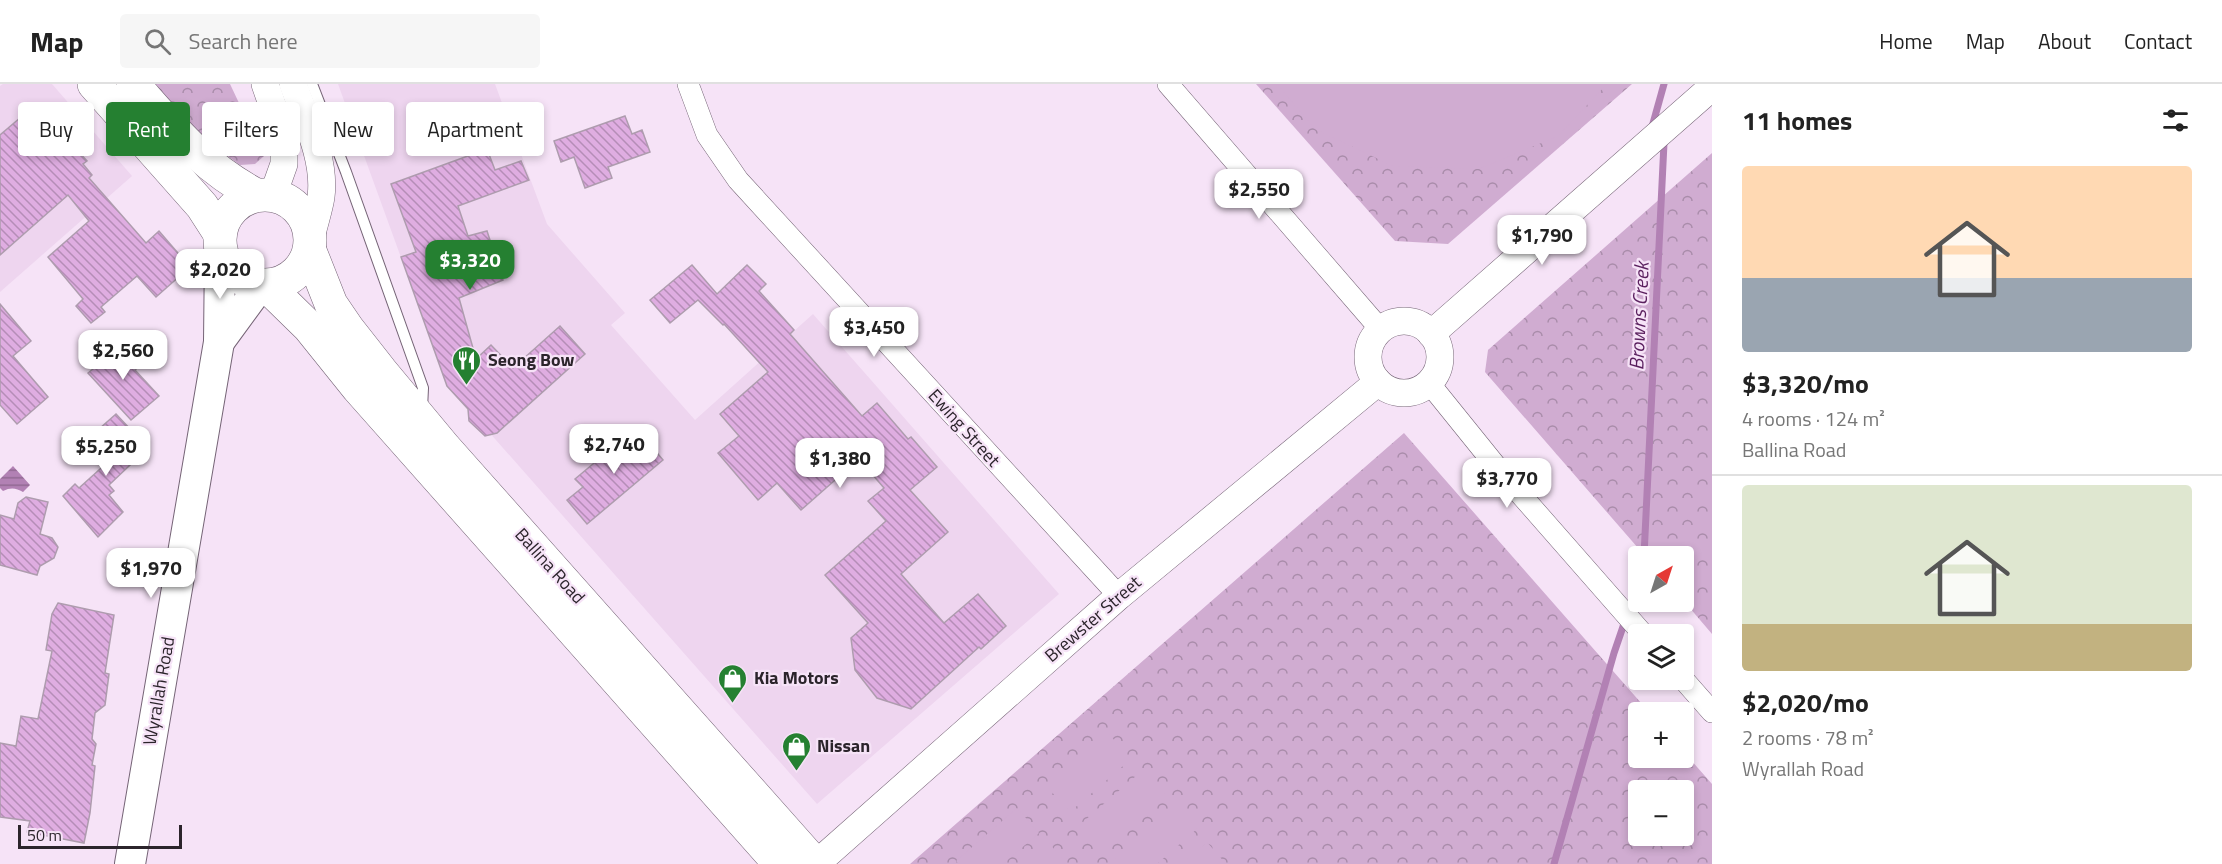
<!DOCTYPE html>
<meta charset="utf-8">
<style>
body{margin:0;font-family:"Titillium Web",sans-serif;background:#f6f6f6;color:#222;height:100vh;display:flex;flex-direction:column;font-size:22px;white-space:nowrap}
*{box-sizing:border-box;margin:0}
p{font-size:20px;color:#767676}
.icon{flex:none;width:33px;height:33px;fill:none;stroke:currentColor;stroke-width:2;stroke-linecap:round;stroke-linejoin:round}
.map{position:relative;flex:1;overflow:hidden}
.panel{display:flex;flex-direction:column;background:#fff;width:510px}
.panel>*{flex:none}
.banner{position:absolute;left:18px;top:18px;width:570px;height:54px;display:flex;gap:12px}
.needle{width:39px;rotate:39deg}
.fabs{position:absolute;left:1628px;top:462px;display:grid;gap:12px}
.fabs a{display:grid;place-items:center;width:66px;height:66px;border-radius:6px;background:#fff;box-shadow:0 3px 9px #0003;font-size:30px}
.scale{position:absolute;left:18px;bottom:15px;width:164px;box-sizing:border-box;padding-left:6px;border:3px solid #2b242b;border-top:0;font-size:16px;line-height:21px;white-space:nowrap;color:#2b242b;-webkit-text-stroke:4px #f6e3f7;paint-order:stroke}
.price{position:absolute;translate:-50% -51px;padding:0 14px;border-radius:12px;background:#fff;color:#222;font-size:20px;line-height:39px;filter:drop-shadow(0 2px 3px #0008)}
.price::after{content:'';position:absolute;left:50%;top:36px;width:18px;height:14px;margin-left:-9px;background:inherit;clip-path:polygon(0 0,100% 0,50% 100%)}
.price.selected{background:#258031;color:#fff}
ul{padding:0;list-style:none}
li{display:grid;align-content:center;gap:12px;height:318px;padding:0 30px}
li+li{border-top:2px solid #e0e0e0}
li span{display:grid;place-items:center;height:186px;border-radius:6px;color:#555}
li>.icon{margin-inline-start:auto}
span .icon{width:108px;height:108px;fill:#fffc;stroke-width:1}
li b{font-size:26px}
h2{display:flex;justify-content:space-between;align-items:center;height:72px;padding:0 30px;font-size:26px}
.pill{padding:0 21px;border-radius:6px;background:#fff;box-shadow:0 3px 9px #0003;font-size:21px;line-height:54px}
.pill.selected{background:#258031;color:#fff}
header{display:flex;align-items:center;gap:36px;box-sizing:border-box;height:84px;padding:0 30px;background:#fff;border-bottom:2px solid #e0e0e0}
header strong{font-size:28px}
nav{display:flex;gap:33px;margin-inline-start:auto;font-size:21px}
.search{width:420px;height:54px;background:#f6f6f6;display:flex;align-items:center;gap:15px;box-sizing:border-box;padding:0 21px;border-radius:6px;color:#767676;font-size:22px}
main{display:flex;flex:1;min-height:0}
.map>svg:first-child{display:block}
.built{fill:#eed5ef}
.park{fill:url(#park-crowns);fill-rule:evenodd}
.garden{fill:#d0acd1}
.water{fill:url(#water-rules)}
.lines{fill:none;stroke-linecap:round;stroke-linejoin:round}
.stream{stroke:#b281b4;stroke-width:7}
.building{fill:url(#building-back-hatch);stroke:#ae9cae;stroke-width:1.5}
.service-casing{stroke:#756476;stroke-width:12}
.minor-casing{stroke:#756476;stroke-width:22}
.tertiary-casing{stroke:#756476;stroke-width:28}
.secondary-casing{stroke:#756476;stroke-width:32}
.primary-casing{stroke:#756476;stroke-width:34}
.service{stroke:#fff;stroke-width:10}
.minor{stroke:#fff;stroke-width:21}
.tertiary{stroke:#fff;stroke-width:27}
.secondary{stroke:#fff;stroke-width:30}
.primary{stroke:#fff;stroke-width:33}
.labels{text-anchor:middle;stroke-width:4.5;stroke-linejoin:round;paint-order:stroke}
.poi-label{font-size:18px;font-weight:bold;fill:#2b242b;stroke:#f6e3f7;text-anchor:start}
.street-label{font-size:18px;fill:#2b242b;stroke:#f6e3f7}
.water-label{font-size:20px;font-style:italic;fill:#5a1f5e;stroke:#f6e3f7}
</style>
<header>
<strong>Map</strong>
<div class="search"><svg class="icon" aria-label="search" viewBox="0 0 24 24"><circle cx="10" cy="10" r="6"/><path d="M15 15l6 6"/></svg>Search here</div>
<nav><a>Home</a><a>Map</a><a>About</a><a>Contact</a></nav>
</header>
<main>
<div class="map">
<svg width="1712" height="780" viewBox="0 0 1712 780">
<defs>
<pattern id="park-crowns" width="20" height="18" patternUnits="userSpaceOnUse" patternTransform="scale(1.5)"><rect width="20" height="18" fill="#d0acd1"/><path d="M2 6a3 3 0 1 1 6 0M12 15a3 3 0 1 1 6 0" fill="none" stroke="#a98caa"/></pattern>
<pattern id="water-rules" width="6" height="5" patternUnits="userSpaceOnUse" patternTransform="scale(1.5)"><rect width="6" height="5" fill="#b281b4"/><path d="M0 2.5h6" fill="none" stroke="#916993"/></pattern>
<pattern id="building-back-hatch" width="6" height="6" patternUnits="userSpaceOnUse" patternTransform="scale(1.5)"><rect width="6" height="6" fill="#dfade1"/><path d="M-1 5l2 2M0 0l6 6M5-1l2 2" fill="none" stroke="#b58db7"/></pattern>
</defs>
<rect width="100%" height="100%" fill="#f6e3f7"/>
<g class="built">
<polygon points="3,0 52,0 132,92 0,208 0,2"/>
<polygon points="338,0 495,0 547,140 625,229 611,241 695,336 813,230 1059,510 817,720 466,322 444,292"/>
</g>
<g class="park">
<polygon points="151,0 230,0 264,72 255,80 240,81 195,48"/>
<polygon points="1256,0 1632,0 1448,160 1395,157"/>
<polygon points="1712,69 1712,550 1683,516 1683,472 1645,472 1485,288 1488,266"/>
<path d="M1404,349L1649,628H1638V674H1683V667L1712,700V780H910ZM1638,706H1683V752H1638Z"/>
</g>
<g class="garden">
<polygon points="1277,0 1607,0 1558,52 1479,85 1393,82 1315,45"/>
<polygon points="1109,650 1131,675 1070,728 1048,704"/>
<polygon points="1144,685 1165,710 1104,763 1083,738"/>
<polygon points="1176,720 1197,745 1157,780 1120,780 1115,774"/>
<polygon points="1017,724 1039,749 1003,780 959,780 956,777"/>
<polygon points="1207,758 1226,780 1181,780"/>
<polygon points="1049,759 1067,780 1025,780"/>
</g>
<path class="water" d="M13,382L30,401L23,408C16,404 11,403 3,407L0,404V395Z"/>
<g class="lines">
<g class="stream">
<polyline points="1652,43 1664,0"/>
<polyline points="1644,472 1664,59 1661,56"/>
<polyline points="1554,780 1614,569 1627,531 1639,518"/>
</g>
</g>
<g class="building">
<polygon points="34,22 40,29 47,23 59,37 54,41 87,77 83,80 92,91 89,94 146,159 159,147 190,183 156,213 137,192 101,223 105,228 91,239 76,222 83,215 48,173 89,137 68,111 0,171 0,51"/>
<polygon points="625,32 632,50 642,46 650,68 608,83 612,94 585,104 574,73 561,78 554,57"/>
<polygon points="487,65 495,86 521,77 529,96 458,122 468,152 487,147 503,196 459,214 476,275 491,261 513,284 560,242 585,270 497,349 485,352 469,337 468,325 447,302 401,173 416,168 391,100"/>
<polygon points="692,181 717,210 747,181 766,200 759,207 794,246 790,250 862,332 877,319 908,355 911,353 937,383 910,406 948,448 901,490 944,539 978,510 1006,542 981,565 979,563 911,625 877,614 855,586 851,554 868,539 825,491 886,437 868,417 884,404 859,375 801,426 777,399 758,416 718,369 739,352 720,330 768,288 724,240 723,241 698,216 670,239 650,216"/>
<polygon points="0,220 31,257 13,272 48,313 17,340 0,321"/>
<polygon points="114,259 122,267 125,265 141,281 135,286 159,312 131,336 88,289 104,276 100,271"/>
<polygon points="116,330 148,364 109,401 114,407 109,411 123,428 98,453 63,412 75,400 79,404 110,376 101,366 110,358 99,345"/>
<polygon points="636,344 663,376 587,440 567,416 583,403 575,395"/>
<polygon points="26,413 48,418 40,450 52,454 58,463 54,474 40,482 37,491 0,481 0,431 14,435 18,419"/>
<polygon points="58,519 114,531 105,589 109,590 105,621 95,629 92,655 96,660 92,681 95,682 90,729 84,759 27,748 30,737 0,733 0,659 16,662 21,632 38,635 52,567 46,566 52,530"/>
</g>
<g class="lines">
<defs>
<polyline id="service" points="312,0 346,88 423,304 422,325"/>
<g id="minor">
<polyline points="688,0 707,51 738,96 1119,512"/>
<polyline points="1168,0 1381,246"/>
<polyline points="1429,299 1500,387 1643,550"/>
<polyline points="1683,595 1712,628"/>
</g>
<g id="tertiary">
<polyline points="265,0 284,55 284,80 273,111"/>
<path d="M293,0C305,34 326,75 321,113C319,126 314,140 311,154"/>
<circle cx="1404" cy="273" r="36"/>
<polyline points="1431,250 1712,3"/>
<polyline points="816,780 1119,512 1378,298"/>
</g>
<g id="secondary">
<polyline points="219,258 260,202"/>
<polyline points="130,780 219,258 220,166"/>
</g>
<g id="primary">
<polyline points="94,0 202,122 220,150"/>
<path d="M133,0C173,45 202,82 256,111"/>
<circle cx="265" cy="156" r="45"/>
<polyline points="310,167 331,220 348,245 381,287 445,364 815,780"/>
<polyline points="267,202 309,243 358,304 780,780"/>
</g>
</defs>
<use href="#service" class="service-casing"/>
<use href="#minor" class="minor-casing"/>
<use href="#tertiary" class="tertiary-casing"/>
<use href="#secondary" class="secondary-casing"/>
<use href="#primary" class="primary-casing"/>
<use href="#service" class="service"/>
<use href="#minor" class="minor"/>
<use href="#tertiary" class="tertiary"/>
<use href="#secondary" class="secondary"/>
<use href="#primary" class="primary"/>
</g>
<defs>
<symbol id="restaurant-pin" viewBox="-11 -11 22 30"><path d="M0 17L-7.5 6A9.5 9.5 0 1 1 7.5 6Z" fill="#258031" stroke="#f6e3f7"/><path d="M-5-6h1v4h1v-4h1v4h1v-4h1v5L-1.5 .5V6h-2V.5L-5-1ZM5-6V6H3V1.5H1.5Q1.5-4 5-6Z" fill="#fff"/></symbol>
<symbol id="shop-pin" viewBox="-11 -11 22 30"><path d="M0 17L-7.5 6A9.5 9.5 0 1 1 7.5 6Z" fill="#258031" stroke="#f6e3f7"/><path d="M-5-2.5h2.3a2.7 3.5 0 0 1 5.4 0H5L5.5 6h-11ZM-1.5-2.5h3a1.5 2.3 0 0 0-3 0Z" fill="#fff"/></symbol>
</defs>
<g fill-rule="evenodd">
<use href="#restaurant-pin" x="450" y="260" width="33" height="45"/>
<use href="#shop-pin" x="716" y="578" width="33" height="45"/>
<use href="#shop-pin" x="780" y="646" width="33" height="45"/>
</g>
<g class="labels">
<g class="poi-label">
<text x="488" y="282">Seong Bow</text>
<text x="754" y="600">Kia Motors</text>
<text x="817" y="668">Nissan</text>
</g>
<g class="street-label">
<text transform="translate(964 344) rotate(48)" y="6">Ewing Street</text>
<text transform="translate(550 482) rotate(48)" y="6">Ballina Road</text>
<text transform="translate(1093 535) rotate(-41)" y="6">Brewster Street</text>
<text transform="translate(159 607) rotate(-80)" y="6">Wyrallah Road</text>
</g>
<g class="water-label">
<text transform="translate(1639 232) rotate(-87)" y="7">Browns Creek</text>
</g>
</g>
</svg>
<div class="fabs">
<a><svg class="needle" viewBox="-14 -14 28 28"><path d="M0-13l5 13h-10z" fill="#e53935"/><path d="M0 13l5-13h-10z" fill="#767676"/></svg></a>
<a><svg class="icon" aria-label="layers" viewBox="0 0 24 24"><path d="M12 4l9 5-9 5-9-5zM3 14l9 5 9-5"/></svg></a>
<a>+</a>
<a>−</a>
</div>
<div class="scale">50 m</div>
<b class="price" style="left:1259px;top:136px">$2,550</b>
<b class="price" style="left:1542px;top:182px">$1,790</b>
<b class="price selected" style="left:470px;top:207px">$3,320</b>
<b class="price" style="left:220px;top:216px">$2,020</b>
<b class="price" style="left:874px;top:274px">$3,450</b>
<b class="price" style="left:123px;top:297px">$2,560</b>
<b class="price" style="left:614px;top:391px">$2,740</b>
<b class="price" style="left:106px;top:393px">$5,250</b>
<b class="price" style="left:840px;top:405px">$1,380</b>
<b class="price" style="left:1507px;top:425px">$3,770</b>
<b class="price" style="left:151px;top:515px">$1,970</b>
<div class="banner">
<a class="pill">Buy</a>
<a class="pill selected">Rent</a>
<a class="pill">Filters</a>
<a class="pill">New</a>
<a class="pill">Apartment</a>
</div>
</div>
<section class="panel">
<h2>11 homes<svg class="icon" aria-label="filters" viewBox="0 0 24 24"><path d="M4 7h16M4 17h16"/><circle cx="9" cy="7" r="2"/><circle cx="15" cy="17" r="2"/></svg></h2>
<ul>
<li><span style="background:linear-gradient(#ffd9b3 60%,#9aa5b1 0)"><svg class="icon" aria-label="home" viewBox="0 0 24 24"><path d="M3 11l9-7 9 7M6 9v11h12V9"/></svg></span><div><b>$3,320/mo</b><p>4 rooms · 124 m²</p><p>Ballina Road</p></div></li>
<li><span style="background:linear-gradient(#dfe7d0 75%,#c2b280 0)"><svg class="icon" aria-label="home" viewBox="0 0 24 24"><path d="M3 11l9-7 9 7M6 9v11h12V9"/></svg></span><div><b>$2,020/mo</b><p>2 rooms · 78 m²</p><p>Wyrallah Road</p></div></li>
</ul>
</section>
</main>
